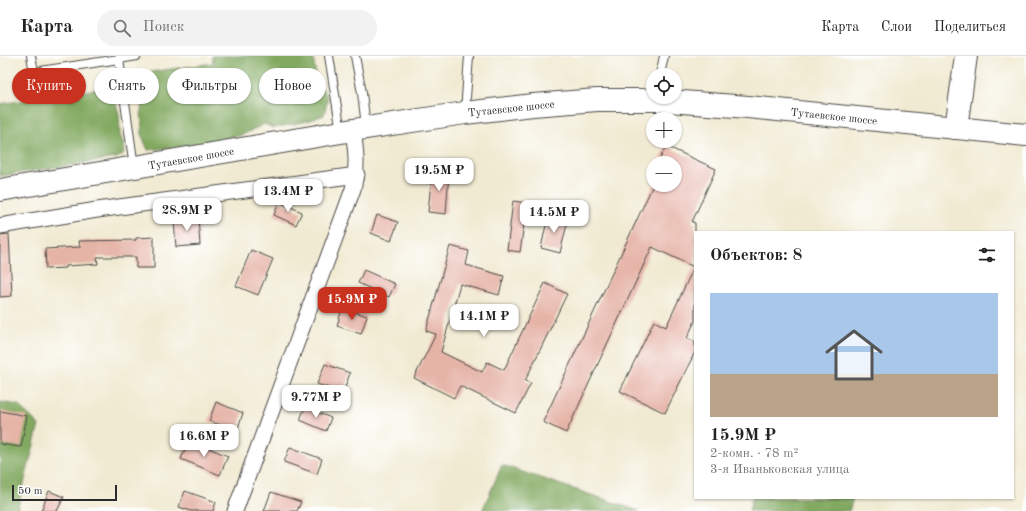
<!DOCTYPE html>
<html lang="ru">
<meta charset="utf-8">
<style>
body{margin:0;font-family:"Old Standard TT",serif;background:#f2f2f2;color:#222;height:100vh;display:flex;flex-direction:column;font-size:15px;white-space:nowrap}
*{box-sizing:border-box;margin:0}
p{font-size:13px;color:#767676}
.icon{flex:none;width:22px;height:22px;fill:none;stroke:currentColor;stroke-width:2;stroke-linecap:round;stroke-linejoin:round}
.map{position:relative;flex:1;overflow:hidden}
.sheet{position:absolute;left:694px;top:175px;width:320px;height:268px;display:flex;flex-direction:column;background:#fff;border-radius:0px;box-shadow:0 1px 3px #0004}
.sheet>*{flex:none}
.guide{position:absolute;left:12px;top:12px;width:380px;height:36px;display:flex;gap:8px}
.buttons{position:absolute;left:646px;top:12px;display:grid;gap:8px}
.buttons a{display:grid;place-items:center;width:36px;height:36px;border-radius:50%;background:#fff;box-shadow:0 1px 3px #0004;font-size:20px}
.scale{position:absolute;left:12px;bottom:10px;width:105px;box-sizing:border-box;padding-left:4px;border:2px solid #2b2b2b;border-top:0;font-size:11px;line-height:14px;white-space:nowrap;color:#2b2b2b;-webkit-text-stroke:3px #fff;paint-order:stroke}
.price{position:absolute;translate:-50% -34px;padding:0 9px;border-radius:8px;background:#fff;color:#222;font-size:13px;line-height:26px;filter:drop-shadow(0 1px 2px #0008)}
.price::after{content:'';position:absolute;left:50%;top:24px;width:12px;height:9px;margin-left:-6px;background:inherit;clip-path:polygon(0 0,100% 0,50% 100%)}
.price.current{background:#c8321e;color:#fff}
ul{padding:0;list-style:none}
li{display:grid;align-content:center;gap:8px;height:212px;padding:0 16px}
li+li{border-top:1px solid #e0e0e0}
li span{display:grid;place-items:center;height:124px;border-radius:0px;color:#555}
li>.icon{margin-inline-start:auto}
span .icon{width:72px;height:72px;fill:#fffc;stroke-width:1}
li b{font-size:17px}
h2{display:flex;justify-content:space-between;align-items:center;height:48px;padding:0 16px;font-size:17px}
.chip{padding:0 14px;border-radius:18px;background:#fff;box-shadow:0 1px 3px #0004;font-size:14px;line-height:36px}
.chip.current{background:#c8321e;color:#fff}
header{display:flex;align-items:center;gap:24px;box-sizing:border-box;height:56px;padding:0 20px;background:#fff;border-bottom:1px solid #e0e0e0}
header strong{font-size:19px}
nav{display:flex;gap:22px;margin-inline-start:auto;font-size:14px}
.search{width:280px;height:36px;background:#f2f2f2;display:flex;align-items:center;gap:10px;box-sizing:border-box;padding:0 14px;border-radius:22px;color:#767676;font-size:15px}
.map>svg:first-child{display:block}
.forest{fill:#82a960;stroke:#566a46}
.building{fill:#e6b4a7}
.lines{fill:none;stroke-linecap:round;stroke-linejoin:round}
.lane-casing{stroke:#494844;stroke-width:10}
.street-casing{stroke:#494844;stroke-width:17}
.secondary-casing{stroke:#494844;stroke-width:24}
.primary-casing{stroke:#494844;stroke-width:24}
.lane{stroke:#fff;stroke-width:8}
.street{stroke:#fff;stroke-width:15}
.secondary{stroke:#fff;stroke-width:22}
.primary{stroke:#fff;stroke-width:22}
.labels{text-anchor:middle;stroke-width:4;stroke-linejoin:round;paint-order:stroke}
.street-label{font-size:11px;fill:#2b2b2b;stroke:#fff}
</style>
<header>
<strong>Карта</strong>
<div class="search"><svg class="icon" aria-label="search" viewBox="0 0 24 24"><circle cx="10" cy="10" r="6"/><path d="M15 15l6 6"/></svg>Поиск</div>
<nav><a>Карта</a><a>Слои</a><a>Поделиться</a></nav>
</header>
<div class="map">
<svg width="1026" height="455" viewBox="0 0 1026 455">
<rect width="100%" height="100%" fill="#fff"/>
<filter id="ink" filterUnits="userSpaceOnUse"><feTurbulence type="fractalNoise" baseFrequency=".025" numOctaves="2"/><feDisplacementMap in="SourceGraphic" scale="8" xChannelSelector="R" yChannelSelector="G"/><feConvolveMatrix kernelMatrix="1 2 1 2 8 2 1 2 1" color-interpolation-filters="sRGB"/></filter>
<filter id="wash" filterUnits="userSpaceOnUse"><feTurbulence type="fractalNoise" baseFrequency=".012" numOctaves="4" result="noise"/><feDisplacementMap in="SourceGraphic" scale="16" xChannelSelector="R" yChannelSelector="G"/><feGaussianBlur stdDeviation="0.9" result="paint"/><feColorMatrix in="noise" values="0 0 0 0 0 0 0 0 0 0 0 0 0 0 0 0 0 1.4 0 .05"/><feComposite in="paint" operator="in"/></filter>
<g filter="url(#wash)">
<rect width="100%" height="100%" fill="#f1ead2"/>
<g class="forest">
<polygon points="212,0 313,0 317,24 328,42 324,59 307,65 274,72 264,68 242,79 179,91 148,94 142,80 141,45 136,18 213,7"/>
<polygon points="111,31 119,58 120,79 125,93 123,99 116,102 0,120 0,48"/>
<polygon points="0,346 18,349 39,369 17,455 0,455"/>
<polygon points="502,409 639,455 482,455"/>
<polygon points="752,442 853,442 849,455 749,455"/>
</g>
<g id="blocks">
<g class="building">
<polygon points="666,90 716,113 692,166 695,167 695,265 687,282 695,286 695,296 665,357 620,335 654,265 666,271 694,211 652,191 566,377 543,366 653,129 675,129 675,107 658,107"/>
<polygon points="432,115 449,116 446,158 428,156"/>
<polygon points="513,145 527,147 520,196 507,194"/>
<polygon points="279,146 302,156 296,169 274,159"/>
<polygon points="377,159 398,166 391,185 371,177"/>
<polygon points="548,160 568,164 560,197 541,192"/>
<polygon points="198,162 200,189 176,191 174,164"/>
<polygon points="9,178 12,240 0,241 0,179"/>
<polygon points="154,181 154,212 136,212 136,201 97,201 98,208 66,210 66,212 46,213 45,193 80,191 79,185 136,184 136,182"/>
<polygon points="450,190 469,195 466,209 504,220 499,239 460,228 441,296 482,316 487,306 504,314 545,227 567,238 525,325 531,327 516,357 460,330 454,342 414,322 436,278 426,275"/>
<polygon points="251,194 273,203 258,239 236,230"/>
<polygon points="364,214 395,228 389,241 358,227"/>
<polygon points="342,252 367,260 361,278 337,270"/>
<polygon points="325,308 350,317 343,337 317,328"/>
<polygon points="216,346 243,357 237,375 209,365"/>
<polygon points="305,351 331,362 326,375 300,364"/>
<polygon points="0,355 27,360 21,391 0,388"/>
<polygon points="189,384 228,400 220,419 181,403"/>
<polygon points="290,391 322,403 317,418 284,406"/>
<polygon points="49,435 64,441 57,455 41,455"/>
<polygon points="185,435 216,446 213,455 191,455 179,451"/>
<polygon points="271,436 301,446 297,455 264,455"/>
</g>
</g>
</g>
<g filter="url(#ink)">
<use href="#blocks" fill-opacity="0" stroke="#494844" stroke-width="1"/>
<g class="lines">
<defs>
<g id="lane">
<polyline points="31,0 34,16 119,3 134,111"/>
<polyline points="329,0 341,76"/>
<polyline points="355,0 362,37 366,70"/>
<polyline points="119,3 137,0"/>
<polyline points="660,19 664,0"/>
<polyline points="465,56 469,0"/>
</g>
<g id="street">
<polyline points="0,170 97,154 357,119"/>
<path d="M235,455L353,133C358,113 356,94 353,74"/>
</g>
<polyline id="secondary" points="956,72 966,0"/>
<polyline id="primary" points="0,134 353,74 465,57 533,49 597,44 656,44 748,51 1026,79"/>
</defs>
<use href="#lane" class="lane-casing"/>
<use href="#street" class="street-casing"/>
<use href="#secondary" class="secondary-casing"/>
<use href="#primary" class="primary-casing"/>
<use href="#lane" class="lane"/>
<use href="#street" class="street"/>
<use href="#secondary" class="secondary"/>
<use href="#primary" class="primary"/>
</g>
</g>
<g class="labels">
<g class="street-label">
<text transform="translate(511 52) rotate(-6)" y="4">Тутаевское шоссе</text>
<text transform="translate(834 60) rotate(6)" y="4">Тутаевское шоссе</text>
<text transform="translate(191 102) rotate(-10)" y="4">Тутаевское шоссе</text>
</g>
</g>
</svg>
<div class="buttons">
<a><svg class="icon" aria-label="locate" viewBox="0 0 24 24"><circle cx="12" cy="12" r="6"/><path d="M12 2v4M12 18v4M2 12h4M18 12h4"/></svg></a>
<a>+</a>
<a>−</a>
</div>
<div class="scale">50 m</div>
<b class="price" style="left:439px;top:136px">19.5M ₽</b>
<b class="price" style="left:288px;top:157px">13.4M ₽</b>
<b class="price" style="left:187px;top:176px">28.9M ₽</b>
<b class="price" style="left:554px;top:178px">14.5M ₽</b>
<b class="price current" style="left:352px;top:265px">15.9M ₽</b>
<b class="price" style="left:484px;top:282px">14.1M ₽</b>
<b class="price" style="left:316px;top:363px">9.77M ₽</b>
<b class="price" style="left:204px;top:402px">16.6M ₽</b>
<div class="guide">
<a class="chip current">Купить</a>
<a class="chip">Снять</a>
<a class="chip">Фильтры</a>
<a class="chip">Новое</a>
</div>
<section class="sheet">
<h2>Объектов: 8<svg class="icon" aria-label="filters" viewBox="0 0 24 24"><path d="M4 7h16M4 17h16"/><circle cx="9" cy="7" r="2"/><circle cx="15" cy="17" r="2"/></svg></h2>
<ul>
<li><span style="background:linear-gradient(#a9c7e8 65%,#b9a48a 0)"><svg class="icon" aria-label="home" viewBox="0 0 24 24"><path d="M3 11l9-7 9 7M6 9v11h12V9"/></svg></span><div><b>15.9M ₽</b><p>2-комн. · 78 m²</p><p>3-я Иваньковская улица</p></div></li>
</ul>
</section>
</div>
